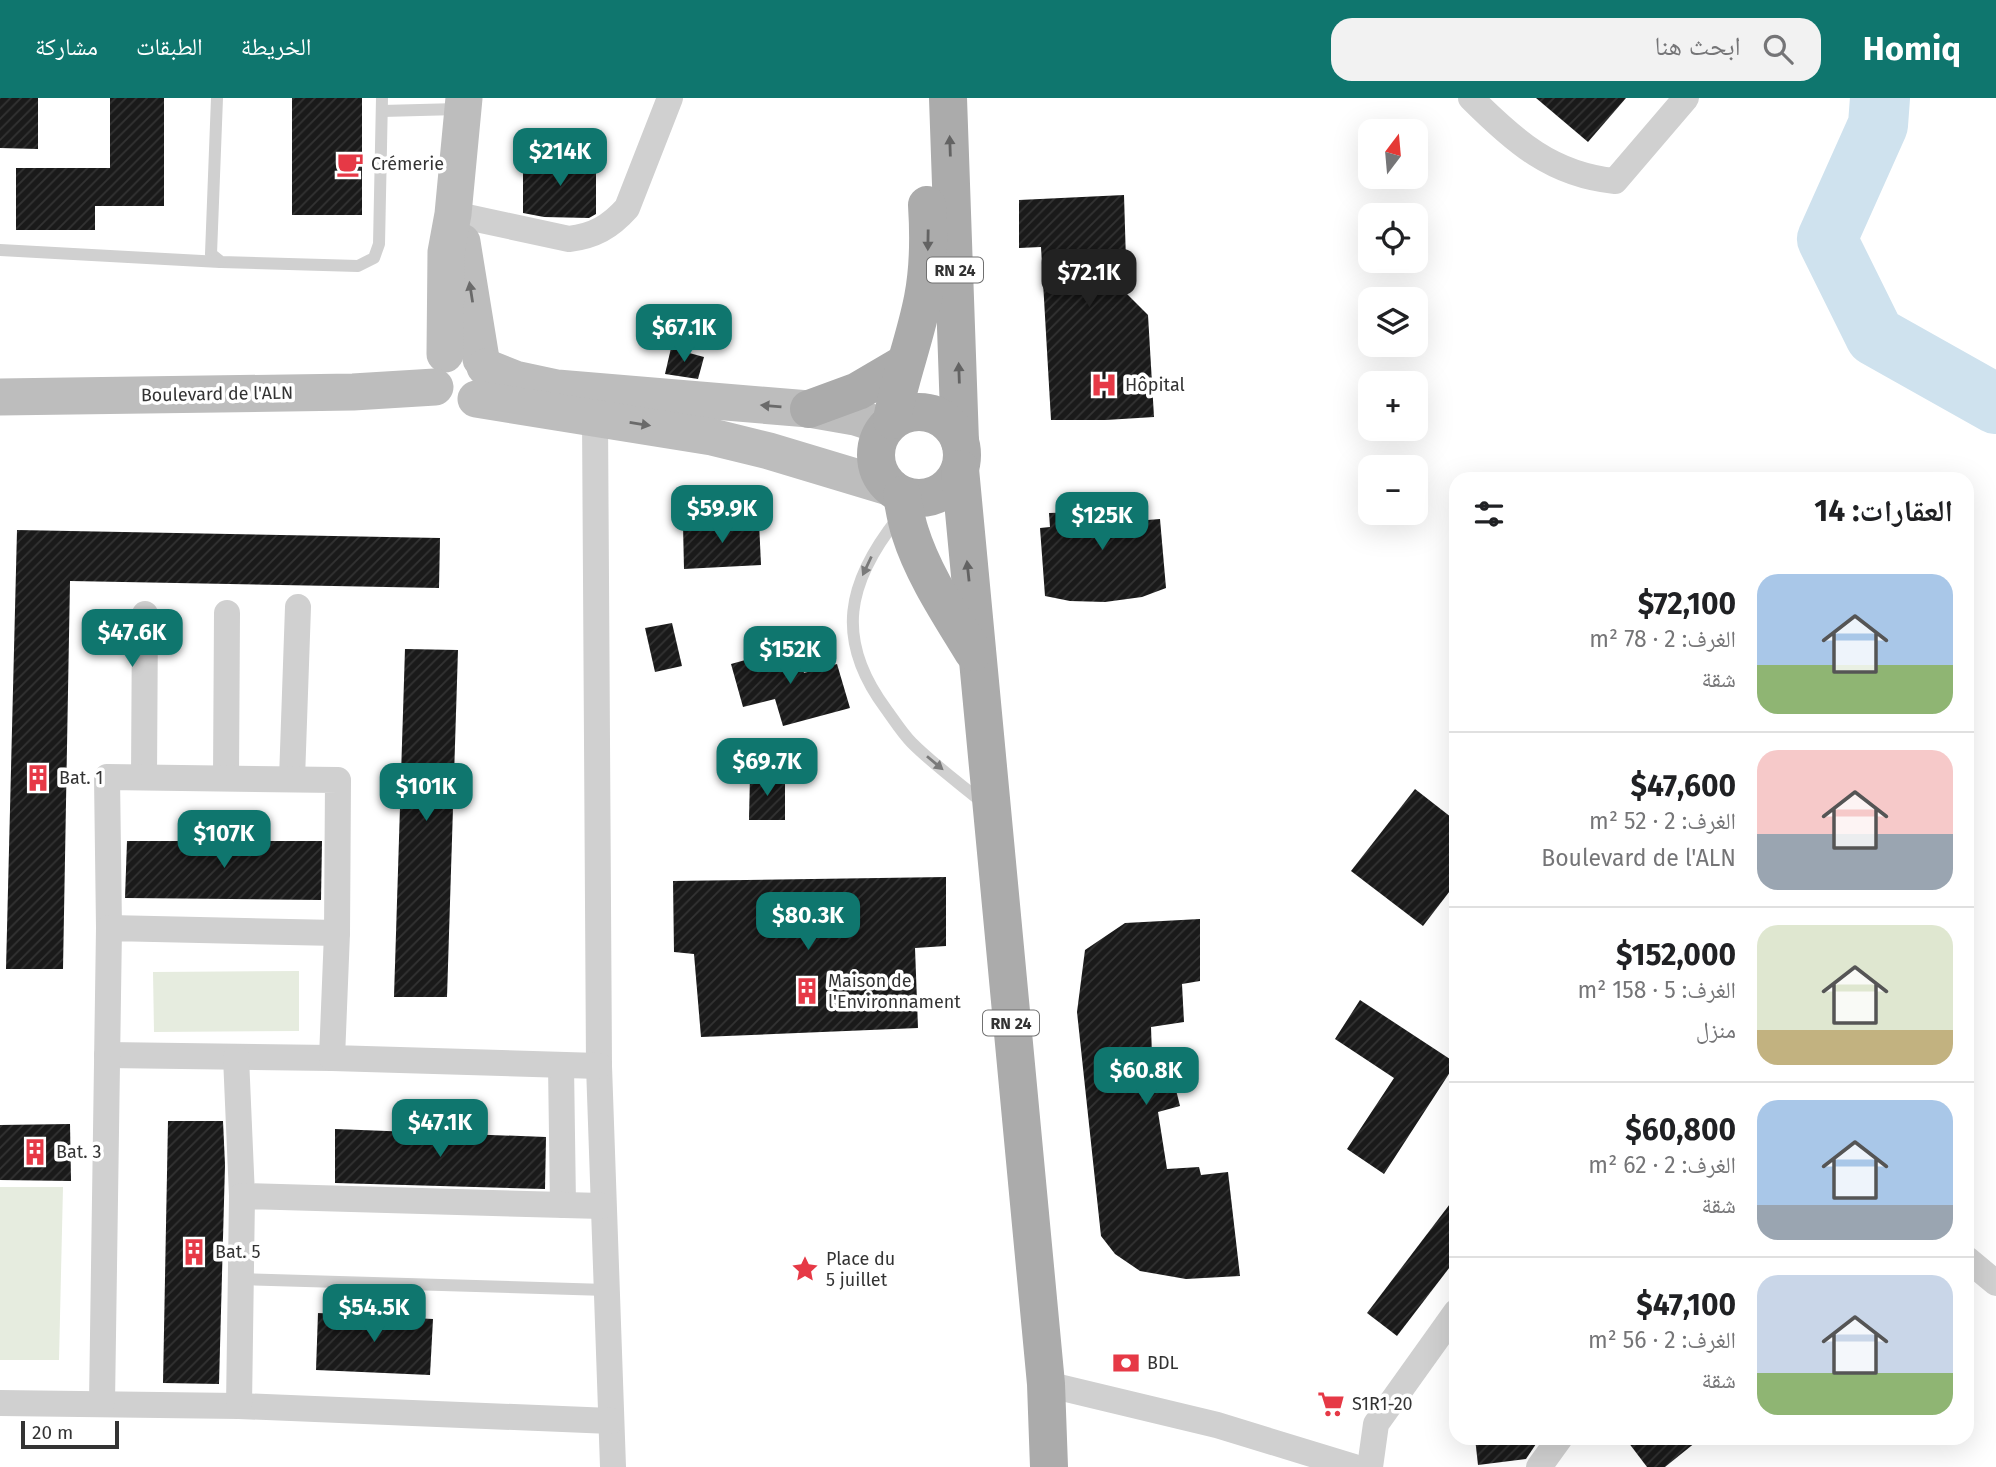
<!DOCTYPE html>
<html lang="ar">
<meta charset="utf-8">
<style>
body{margin:0;font-family:"Fira Sans","Noto Naskh Arabic",sans-serif;background:#f2f2f2;color:#202124;direction:rtl;height:100vh;display:flex;flex-direction:column;font-size:26px;white-space:nowrap}
*{box-sizing:border-box;margin:0}
p{font-size:23px;color:#757577}
.icon{flex:none;width:38px;height:38px;fill:none;stroke:currentColor;stroke-width:2;stroke-linecap:round;stroke-linejoin:round}
.map{position:relative;flex:1;overflow:hidden;direction:ltr}
.drawer{position:absolute;left:1449px;top:374px;width:525px;height:973px;display:flex;flex-direction:column;background:#fff;border-radius:21px;box-shadow:0 7px 28px #0002;direction:rtl}
.drawer>*{flex:none}
.needle{width:46px;rotate:16deg}
.buttons{position:absolute;left:1358px;top:21px;display:grid;gap:14px}
.buttons a{display:grid;place-items:center;width:70px;height:70px;border-radius:14px;background:#fff;box-shadow:0 7px 28px #0002;font-size:35px}
.scale{position:absolute;left:21px;bottom:18px;width:98px;box-sizing:border-box;padding-left:7px;border:4px solid #333;border-top:0;font-size:19px;line-height:24px;white-space:nowrap;color:#333;-webkit-text-stroke:5px #fff;paint-order:stroke}
.price{position:absolute;translate:-50% -60px;padding:0 16px;border-radius:14px;background:#0f766e;color:#fff;font-size:23px;line-height:46px;filter:drop-shadow(0 2px 4px #0008)}
.price::after{content:'';position:absolute;left:50%;top:42px;width:21px;height:16px;margin-left:-10px;background:inherit;clip-path:polygon(0 0,100% 0,50% 100%)}
.price.selected{background:#222;color:#fff}
ul{padding:0;list-style:none}
li{display:flex;align-items:center;gap:21px;height:175px;padding:0 21px}
li+li{border-top:2px solid #e0e0e0}
li span{display:grid;place-items:center;flex:none;width:196px;height:140px;border-radius:21px;color:#555}
li>.icon{margin-inline-start:auto}
span .icon{width:84px;height:84px;fill:#fffc;stroke-width:1}
li b{font-size:30px}
h2{display:flex;justify-content:space-between;align-items:center;height:84px;padding:0 21px;font-size:30px}
header{display:flex;align-items:center;gap:42px;box-sizing:border-box;height:98px;padding:0 35px;background:#0f766e;color:#fff}
header strong{font-size:33px}
nav{display:flex;gap:38px;margin-inline-start:auto;font-size:24px}
.search{width:490px;height:63px;background:#f2f2f2;display:flex;align-items:center;gap:18px;box-sizing:border-box;padding:0 24px;border-radius:21px;color:#757577;font-size:26px}
.map>svg:first-child{display:block}
.green{fill:#e6ecdf}
.lines{fill:none;stroke-linecap:round;stroke-linejoin:round}
.river{stroke:#cfe2ee;stroke-width:60}
.building{fill:url(#building-hatch)}
.lane{stroke:#d0d0d0;stroke-width:12}
.street{stroke:#d0d0d0;stroke-width:26}
.secondary{stroke:#bdbdbd;stroke-width:37}
.primary{stroke:#ababab;stroke-width:38}
.oneway{fill:#636363}
.oneway2{fill:#6a6a6a}
.oneway3{fill:#7a7a7a}
.labels{text-anchor:middle;stroke-width:7;stroke-linejoin:round;paint-order:stroke}
.shield{fill:#fff;stroke:#707070;stroke-width:2}
.shield-label{font-size:16px;font-weight:bold;fill:#333}
.poi-label{font-size:18px;fill:#333;stroke:#fff;text-anchor:start}
.street-label{font-size:18px;fill:#333;stroke:#fff}
</style>
<header>
<strong>Homiq</strong>
<div class="search"><svg class="icon" aria-label="search" viewBox="0 0 24 24"><circle cx="10" cy="10" r="6"/><path d="M15 15l6 6"/></svg>ابحث هنا</div>
<nav><a>الخريطة</a><a>الطبقات</a><a>مشاركة</a></nav>
</header>
<div class="map">
<svg width="1996" height="1369" viewBox="0 0 1996 1369">
<defs>
<pattern id="building-hatch" width="6" height="6" patternUnits="userSpaceOnUse" patternTransform="scale(1.75)"><rect width="6" height="6" fill="#1a1a1a"/><path d="M-1 1l2-2M0 6l6-6M5 7l2-2" fill="none" stroke="#333"/></pattern>
</defs>
<rect width="100%" height="100%" fill="#fff"/>
<g class="green">
<polygon points="299,873 299,933 154,934 153,874"/>
<polygon points="0,1089 63,1089 59,1262 0,1262"/>
</g>
<g class="lines">
<polyline class="river" points="1880,0 1878,27 1827,141 1875,238 1996,306"/>
</g>
<g class="building">
<polygon points="0,0 38,0 38,51 0,50"/>
<polygon points="110,0 164,0 164,108 95,108 95,132 16,132 16,70 110,70"/>
<rect x="292" y="0" width="70" height="117"/>
<polygon points="1536,0 1626,0 1588,44"/>
<polygon points="523,60 596,61 596,116 589,120 544,119 523,115"/>
<polygon points="1124,97 1127,196 1148,217 1154,319 1106,322 1051,322 1041,149 1019,150 1019,102"/>
<polygon points="671,250 704,259 698,281 665,276"/>
<polygon points="1111,396 1133,396 1135,423 1160,421 1166,490 1142,499 1105,504 1070,503 1045,498 1040,430 1050,429 1049,415 1081,414 1077,399"/>
<polygon points="759,424 761,467 684,471 683,427"/>
<polygon points="17,432 440,440 439,490 70,483 63,871 6,871"/>
<polygon points="672,525 682,568 655,574 645,530"/>
<polygon points="796,548 804,575 837,566 850,610 783,628 775,601 743,609 731,566"/>
<polygon points="405,551 458,552 447,899 394,899"/>
<polygon points="750,677 785,677 785,722 749,722"/>
<polygon points="1415,691 1456,723 1456,785 1423,828 1351,773"/>
<polygon points="127,743 322,743 321,802 125,800"/>
<polygon points="946,779 946,848 915,850 918,930 701,939 694,856 674,854 673,783"/>
<polygon points="1200,821 1200,883 1182,886 1184,924 1151,929 1153,985 1174,984 1180,1008 1158,1014 1167,1071 1199,1069 1201,1077 1228,1074 1240,1178 1186,1181 1140,1173 1115,1156 1101,1138 1077,914 1085,852 1125,825"/>
<polygon points="1360,902 1456,965 1384,1076 1347,1051 1394,980 1335,941"/>
<polygon points="168,1023 223,1023 225,1067 219,1286 163,1285"/>
<polygon points="70,1026 71,1083 0,1082 0,1027"/>
<polygon points="335,1031 546,1039 545,1091 335,1085"/>
<polygon points="1456,1098 1456,1161 1397,1238 1367,1215"/>
<polygon points="318,1215 433,1221 430,1277 316,1272"/>
<polygon points="1475,1340 1540,1340 1526,1361 1478,1367"/>
<polygon points="1625,1340 1701,1340 1665,1369 1647,1369"/>
</g>
<g class="lines">
<g class="lane">
<polyline points="217,0 211,156 221,164 358,168 374,160 379,146 382,0"/>
<polyline points="382,13 458,11"/>
<polyline points="0,152 220,164"/>
<path d="M898,420C847,484 834,541 886,611C894,622 902,635 912,645C933,666 959,685 982,704"/>
<polyline points="241,1181 606,1192"/>
</g>
<g class="street">
<path d="M1471,0C1514,43 1552,77 1615,83L1686,0"/>
<path d="M453,116L569,141C594,138 610,129 627,110L670,0"/>
<polyline points="595,319 599,968 613,1369"/>
<polyline points="144,679 145,516"/>
<polyline points="226,680 227,515"/>
<polyline points="292,681 298,509"/>
<polyline points="109,830 107,679 338,682 337,835"/>
<polyline points="107,957 332,960"/>
<polyline points="236,959 242,1098"/>
<polyline points="561,967 563,1107"/>
<polyline points="1967,1161 1996,1185"/>
<polyline points="1046,1286 1217,1327 1354,1369"/>
<polyline points="0,1305 239,1308 611,1323"/>
<polyline points="102,1305 109,830 337,835 332,960 599,968"/>
<polyline points="239,1308 242,1098 602,1108"/>
<polyline points="1370,1369 1376,1326 1456,1214"/>
<polyline points="1539,1369 1560,1340"/>
</g>
<g class="secondary">
<polyline points="462,144 481,261"/>
<polyline points="445,256 446,154 453,116 464,0"/>
<polyline points="485,269 515,281 557,290 809,311 855,319 886,329"/>
<polyline points="0,299 353,294 435,289"/>
<polyline points="476,301 712,339 769,353 892,390"/>
</g>
<g class="primary">
<polyline points="948,0 960,344"/>
<polyline points="809,311 858,293 904,266"/>
<circle cx="919" cy="357" r="43"/>
<path d="M892,322C899,281 915,242 923,200C929,169 929,138 927,107"/>
<polyline points="960,371 1046,1286 1049,1369"/>
<path d="M902,397C904,409 906,422 910,434C923,476 950,516 973,554"/>
</g>
</g>
<defs><path id="oneway-solid" d="M-6-.8H1V-3.2L6.5 0L1 3.2V.8H-6Z" transform="scale(1.75)"/></defs>
<g class="oneway">
<use href="#oneway-solid" transform="translate(950 48) rotate(-92)"/>
<use href="#oneway-solid" transform="translate(928 142) rotate(91)"/>
<use href="#oneway-solid" transform="translate(959 275) rotate(-92)"/>
<use href="#oneway-solid" transform="translate(968 473) rotate(-96)"/>
</g>
<g class="oneway2">
<use href="#oneway-solid" transform="translate(471 194) rotate(-99)"/>
<use href="#oneway-solid" transform="translate(771 308) rotate(-175)"/>
<use href="#oneway-solid" transform="translate(640 326) rotate(9)"/>
</g>
<g class="oneway3">
<use href="#oneway-solid" transform="translate(867 468) rotate(115)"/>
<use href="#oneway-solid" transform="translate(935 665) rotate(40)"/>
</g>
<defs>
<symbol id="cafe-bare" viewBox="-9 -9 18 18"><path d="M-5.5-4.5H6V0H3Q3 3.5 0 3.5H-2.5Q-5.5 3.5-5.5 0ZM3-3.2v2h1.7v-2ZM-6 4.5H4V6H-6Z" fill="#e63946" stroke="#fff" stroke-width="2.5" paint-order="stroke"/></symbol>
<symbol id="hospital-bare" viewBox="-9 -9 18 18"><path d="M-5-5h3v3.5h4V-5h3V5h-3V1.5h-4V5h-3Z" fill="#e63946" stroke="#fff" stroke-width="2.5" paint-order="stroke"/></symbol>
<symbol id="building-bare" viewBox="-9 -9 18 18"><path d="M-4-6H4V6H1V3H-1V6H-4ZM-2.5-4.3h1.7v1.8h-1.7ZM.8-4.3h1.7v1.8H.8ZM-2.5-1h1.7V.8h-1.7ZM.8-1h1.7V.8H.8Z" fill="#e63946" stroke="#fff" stroke-width="2.5" paint-order="stroke"/></symbol>
<symbol id="sight-bare" viewBox="-9 -9 18 18"><path d="M0-6L1.8-2.2L6-1.7L2.9 1.2L3.7 5.4L0 3.3L-3.7 5.4L-2.9 1.2L-6-1.7L-1.8-2.2Z" fill="#e63946" stroke="#fff" stroke-width="2.5" paint-order="stroke"/></symbol>
<symbol id="bank-bare" viewBox="-9 -9 18 18"><path d="M-6-4H6V4H-6ZM0-2.3a2.3 2.3 0 1 0 0 4.6a2.3 2.3 0 1 0 0-4.6Z" fill="#e63946" stroke="#fff" stroke-width="2.5" paint-order="stroke"/></symbol>
<symbol id="supermarket-bare" viewBox="-9 -9 18 18"><path d="M-6-5.5h2.5l.6 2H6L4.5 2H-2.5L-4.4-4H-6ZM-1.5 3.2a1.3 1.3 0 1 0 .1 0ZM3 3.2a1.3 1.3 0 1 0 .1 0Z" fill="#e63946" stroke="#fff" stroke-width="2.5" paint-order="stroke"/></symbol>
</defs>
<g fill-rule="evenodd">
<use href="#cafe-bare" x="331" y="47" width="38" height="38"/>
<use href="#hospital-bare" x="1085" y="268" width="38" height="38"/>
<use href="#building-bare" x="19" y="661" width="38" height="38"/>
<use href="#building-bare" x="788" y="874" width="38" height="38"/>
<use href="#building-bare" x="16" y="1035" width="38" height="38"/>
<use href="#building-bare" x="175" y="1135" width="38" height="38"/>
<use href="#sight-bare" x="786" y="1152" width="38" height="38"/>
<use href="#bank-bare" x="1107" y="1246" width="38" height="38"/>
<use href="#supermarket-bare" x="1312" y="1287" width="38" height="38"/>
</g>
<g class="labels">
<g class="shield">
<rect x="927" y="159.5" width="56" height="25" rx="5"/>
<rect x="983" y="912.5" width="56" height="25" rx="5"/>
</g>
<g class="shield-label">
<text x="955" y="178">RN 24</text>
<text x="1011" y="931">RN 24</text>
</g>
<g class="poi-label">
<text x="371" y="72">Crémerie</text>
<text x="1125" y="293">Hôpital</text>
<text x="59" y="686">Bat. 1</text>
<text x="828" y="889">Maison de<tspan x="828" dy="21">l'Environnament</tspan></text>
<text x="56" y="1060">Bat. 3</text>
<text x="215" y="1160">Bat. 5</text>
<text x="826" y="1167">Place du<tspan x="826" dy="21">5 juillet</tspan></text>
<text x="1147" y="1271">BDL</text>
<text x="1352" y="1312">S1R1-20</text>
</g>
<g class="street-label">
<text transform="translate(217 296) rotate(-1)" y="6">Boulevard de l'ALN</text>
</g>
</g>
</svg>
<div class="buttons">
<a><svg class="needle" viewBox="-14 -14 28 28"><path d="M0-13l5 13h-10z" fill="#e53935"/><path d="M0 13l5-13h-10z" fill="#757577"/></svg></a>
<a><svg class="icon" aria-label="locate" viewBox="0 0 24 24"><circle cx="12" cy="12" r="6"/><path d="M12 2v4M12 18v4M2 12h4M18 12h4"/></svg></a>
<a><svg class="icon" aria-label="layers" viewBox="0 0 24 24"><path d="M12 4l9 5-9 5-9-5zM3 14l9 5 9-5"/></svg></a>
<a>+</a>
<a>−</a>
</div>
<div class="scale">20 m</div>
<b class="price" style="left:560px;top:90px">$214K</b>
<b class="price selected" style="left:1089px;top:211px">$72.1K</b>
<b class="price" style="left:684px;top:266px">$67.1K</b>
<b class="price" style="left:722px;top:447px">$59.9K</b>
<b class="price" style="left:1102px;top:454px">$125K</b>
<b class="price" style="left:132px;top:571px">$47.6K</b>
<b class="price" style="left:790px;top:588px">$152K</b>
<b class="price" style="left:767px;top:700px">$69.7K</b>
<b class="price" style="left:426px;top:725px">$101K</b>
<b class="price" style="left:224px;top:772px">$107K</b>
<b class="price" style="left:808px;top:854px">$80.3K</b>
<b class="price" style="left:1146px;top:1009px">$60.8K</b>
<b class="price" style="left:440px;top:1061px">$47.1K</b>
<b class="price" style="left:374px;top:1246px">$54.5K</b>
<section class="drawer">
<h2>العقارات: 14<svg class="icon" aria-label="filters" viewBox="0 0 24 24"><path d="M4 7h16M4 17h16"/><circle cx="9" cy="7" r="2"/><circle cx="15" cy="17" r="2"/></svg></h2>
<ul>
<li><span style="background:linear-gradient(#a9c7e8 65%,#8fb573 0)"><svg class="icon" aria-label="home" viewBox="0 0 24 24"><path d="M3 11l9-7 9 7M6 9v11h12V9"/></svg></span><div><b>$72,100</b><p>الغرف: 2 · 78 m²</p><p>شقة</p></div></li>
<li><span style="background:linear-gradient(#f6c9c9 60%,#9aa5b1 0)"><svg class="icon" aria-label="home" viewBox="0 0 24 24"><path d="M3 11l9-7 9 7M6 9v11h12V9"/></svg></span><div><b>$47,600</b><p>الغرف: 2 · 52 m²</p><p>Boulevard de l'ALN</p></div></li>
<li><span style="background:linear-gradient(#dfe7d0 75%,#c2b280 0)"><svg class="icon" aria-label="home" viewBox="0 0 24 24"><path d="M3 11l9-7 9 7M6 9v11h12V9"/></svg></span><div><b>$152,000</b><p>الغرف: 5 · 158 m²</p><p>منزل</p></div></li>
<li><span style="background:linear-gradient(#a9c7e8 75%,#9aa5b1 0)"><svg class="icon" aria-label="home" viewBox="0 0 24 24"><path d="M3 11l9-7 9 7M6 9v11h12V9"/></svg></span><div><b>$60,800</b><p>الغرف: 2 · 62 m²</p><p>شقة</p></div></li>
<li><span style="background:linear-gradient(#c9d6e8 70%,#8fb573 0)"><svg class="icon" aria-label="home" viewBox="0 0 24 24"><path d="M3 11l9-7 9 7M6 9v11h12V9"/></svg></span><div><b>$47,100</b><p>الغرف: 2 · 56 m²</p><p>شقة</p></div></li>
</ul>
</section>
</div>
